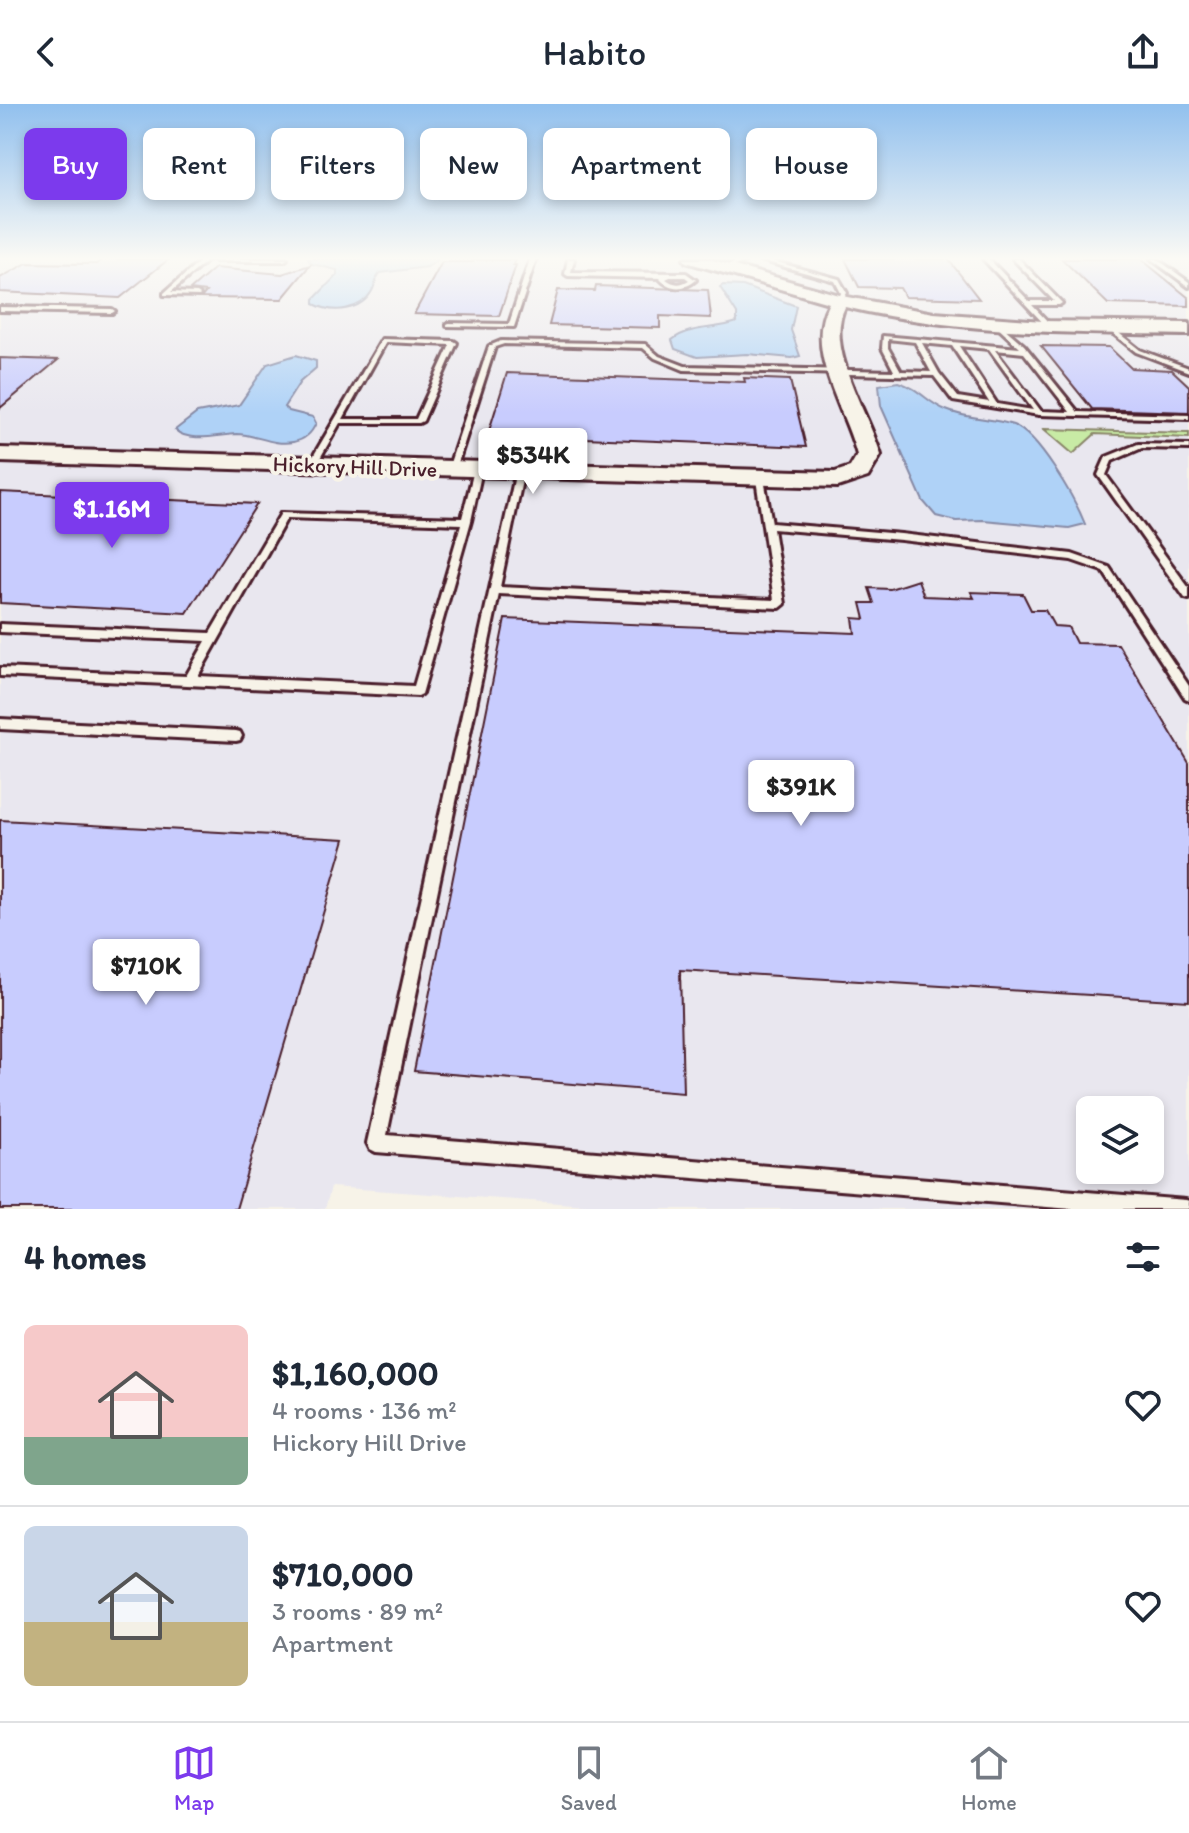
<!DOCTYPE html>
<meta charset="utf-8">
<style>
body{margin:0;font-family:Itim,sans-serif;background:#f2f2f3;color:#1f2937;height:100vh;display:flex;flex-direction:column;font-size:30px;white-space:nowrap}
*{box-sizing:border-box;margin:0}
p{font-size:26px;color:#747a83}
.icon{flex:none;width:44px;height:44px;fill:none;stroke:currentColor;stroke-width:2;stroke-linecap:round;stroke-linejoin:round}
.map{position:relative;height:1105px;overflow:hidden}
.panel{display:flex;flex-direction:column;background:#fff;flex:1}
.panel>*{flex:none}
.hud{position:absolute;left:24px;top:24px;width:1142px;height:72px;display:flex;gap:16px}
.tools{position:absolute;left:1076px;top:992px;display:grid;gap:16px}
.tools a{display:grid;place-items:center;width:88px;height:88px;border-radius:12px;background:#fff;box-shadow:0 4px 12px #0003;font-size:40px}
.price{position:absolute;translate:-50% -68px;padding:0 18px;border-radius:8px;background:#fff;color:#222;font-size:26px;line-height:52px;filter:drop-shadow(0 2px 4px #0008)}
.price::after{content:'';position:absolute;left:50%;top:48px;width:24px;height:18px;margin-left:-12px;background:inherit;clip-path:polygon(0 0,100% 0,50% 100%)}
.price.on{background:#7c3aed;color:#fff}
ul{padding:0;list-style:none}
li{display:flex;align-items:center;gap:24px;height:200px;padding:0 24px}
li+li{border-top:2px solid #e0e1e3}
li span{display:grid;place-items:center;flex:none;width:224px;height:160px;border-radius:12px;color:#555}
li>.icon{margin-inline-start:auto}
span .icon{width:96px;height:96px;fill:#fffc;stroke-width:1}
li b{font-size:34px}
h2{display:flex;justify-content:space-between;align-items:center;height:96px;padding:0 24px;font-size:34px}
.tag{padding:0 28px;border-radius:12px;background:#fff;box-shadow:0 4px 12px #0003;font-size:28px;line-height:72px}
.tag.on{background:#7c3aed;color:#fff}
header{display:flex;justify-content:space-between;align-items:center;height:104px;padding:0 24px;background:#fff;font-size:36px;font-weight:600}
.tabs{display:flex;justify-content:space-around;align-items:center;height:112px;border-top:2px solid #e0e1e3;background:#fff;font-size:22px;color:#747a83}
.tabs a{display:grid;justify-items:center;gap:4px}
.tabs .on{color:#7c3aed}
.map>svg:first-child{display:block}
.built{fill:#e9e7ef;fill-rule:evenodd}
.green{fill:#c8eba5;stroke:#898568;stroke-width:2}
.water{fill:#afd2f7;stroke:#878aa5;stroke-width:2}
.building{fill:#c8ccfe;stroke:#4a1f2b;stroke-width:2}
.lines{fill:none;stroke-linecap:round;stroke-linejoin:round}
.lane-casing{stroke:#4a1f2b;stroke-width:6}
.secondary-casing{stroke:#4a1f2b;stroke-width:6}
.lane{fill:#f7f3e8;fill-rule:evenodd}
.secondary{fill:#f7f3e8;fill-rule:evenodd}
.labels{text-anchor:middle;stroke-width:8;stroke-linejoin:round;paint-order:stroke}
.far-street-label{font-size:22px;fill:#4a1f2b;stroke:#f7f3e8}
</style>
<header><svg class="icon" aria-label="back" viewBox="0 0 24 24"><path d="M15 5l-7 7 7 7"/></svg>Habito<svg class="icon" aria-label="share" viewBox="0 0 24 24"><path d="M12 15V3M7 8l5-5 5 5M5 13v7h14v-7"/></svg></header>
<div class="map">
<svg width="1189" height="1105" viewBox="0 0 1189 1105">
<rect width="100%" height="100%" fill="#f7f3e8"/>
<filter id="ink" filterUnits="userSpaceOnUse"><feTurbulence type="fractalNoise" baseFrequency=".0125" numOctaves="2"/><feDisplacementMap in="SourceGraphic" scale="16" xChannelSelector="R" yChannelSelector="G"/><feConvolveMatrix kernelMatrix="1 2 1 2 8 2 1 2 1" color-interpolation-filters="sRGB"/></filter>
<g filter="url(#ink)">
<path class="built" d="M0,155H1189V1105H643L331,1083L325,1105H0ZM1090,1006H1150V1066H1090Z"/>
<polygon class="green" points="1044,325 1189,329 1189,334 1095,330 1073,350"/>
<g class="water">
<path d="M308,155H437L438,156L427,163L380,169C375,175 376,180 372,187C361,207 333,210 314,200V195L337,171V166L312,160Z"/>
<path d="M723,181L743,182L796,202L791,226L800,252L792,254L747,250L697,253L675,245L672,236C691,221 715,226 737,218V210L720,183Z"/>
<path d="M296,251L316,257V264L300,278L284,303L289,307L313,313L316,319C312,329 304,336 293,338C273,342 255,330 236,330C218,331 189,339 175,326L197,309L239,301L267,260Z"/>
<path d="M898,278C921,285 927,299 946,306C967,315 991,314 1013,321C1038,330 1075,395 1085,420L1069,424L983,416L956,417L936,412L923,397L881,302L879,281Z"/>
</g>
<g class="building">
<polygon points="103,155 169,155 120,194 0,188 0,174 27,159 96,160"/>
<polygon points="845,155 948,155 979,195 905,193 900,184 859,183"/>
<polygon points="1062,155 1141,155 1189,194 1189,202 1108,200"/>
<polygon points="474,156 515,156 513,161 516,161 499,212 414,210 442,158 473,158"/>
<polygon points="310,161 282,195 201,194 206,188 190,186 215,164 282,170"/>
<polygon points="596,182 708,186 711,214 660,212 660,224 549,221 558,186 595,187"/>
<polygon points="1041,242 1109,243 1131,264 1172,266 1189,282 1189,308 1092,305"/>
<polygon points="0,254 58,256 0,304"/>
<polygon points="507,269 745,278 744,274 790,276 806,343 488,330"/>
<polygon points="0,388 150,395 257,400 187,509 0,499"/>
<polygon points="918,476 924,492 974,494 971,488 1023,490 1031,506 1045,506 1054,522 1068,523 1076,539 1118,540 1189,659 1189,897 680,866 683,989 414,967 505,515 855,529 853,514 865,515 861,499 874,499 869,484 890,485"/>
<polygon points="0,716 345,735 236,1105 0,1105"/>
</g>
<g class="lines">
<defs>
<g id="lane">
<polygon points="203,155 209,155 171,188 197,189 200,191 199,192 164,191 164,189"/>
<polygon points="212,155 287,155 284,157 215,157"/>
<polygon points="530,155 536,155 514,223 447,222 447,220 449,219 509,220"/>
<path d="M568,155H574L571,168L686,169L696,176C685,186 670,186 660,175L661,174L568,172L565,170ZM670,173H685L689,176C681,181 674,181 666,175Z"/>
<polygon points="743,155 750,155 728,165 723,164"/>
<polygon points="757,155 765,155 839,175 847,189 841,198 837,198 841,189 835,177"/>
<polygon points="983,155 989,155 1029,197 1054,197 1013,155 1019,155 1062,199 1059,201 1032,201 1051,221 1051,223 1047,223"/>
<polygon points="1151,155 1157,155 1189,178 1189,183"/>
<polygon points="0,203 112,205 115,207 112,209 0,207"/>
<path d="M996,217L1024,241L1078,308L1189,311V315L1039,311L953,297L934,272L684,266L655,254L643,244L504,240L495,243L456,365L452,368L448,365L489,242L501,237L645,240L659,252L685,262L894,267L882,244L883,232L1020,244L994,220L993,219ZM888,235L915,238L931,268L901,267L888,244ZM922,239L952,242L989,298L958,293L939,269ZM959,242L989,245L1033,306L997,300ZM995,246L1024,249L1070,308L1041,307Z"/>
<polygon points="1106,222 1110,222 1140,246 1189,264 1189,268 1136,248 1106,224"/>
<path d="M382,235L454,237L457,239L423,317L419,319H340L315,363H309L308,361ZM386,238L450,241L416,315H343Z"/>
<polygon points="1138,340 1189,341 1189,345 1142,344 1112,357 1106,371 1189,484 1189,495 1185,494 1098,371 1106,353"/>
<path d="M478,363L482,366L471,417L422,590L418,592L0,572V564L186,572L206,537L0,528V520L210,529L281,409L462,414L474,366ZM287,414L461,420L414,582L198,572Z"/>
<polygon points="520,364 524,367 500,483 774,496 756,375 760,372 764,375 772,419 901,430 1072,450 1109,463 1189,582 1189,596 1185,594 1103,467 1071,456 901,436 773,425 785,500 780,504 499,490 387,1031 1186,1096 1189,1097 1189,1105 1072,1105 376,1048 370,1045 367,1039 516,367"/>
<polygon points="0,615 236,627 240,628 242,632 240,636 236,637 0,625"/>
</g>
<path id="secondary" d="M684,155H709L847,193L934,209L1043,217L1189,219V231C1073,229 958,230 845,203C824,244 869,310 881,351L868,373L838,383L0,358V344L835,368L850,363L857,351C845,304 803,246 829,199L686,158Z"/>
</defs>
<use href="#lane" class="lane-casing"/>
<use href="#secondary" class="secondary-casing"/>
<use href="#lane" class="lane"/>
<use href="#secondary" class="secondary"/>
</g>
</g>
<linearGradient id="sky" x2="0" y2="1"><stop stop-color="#91c0ee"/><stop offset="0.5" stop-color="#fbfaf5"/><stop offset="1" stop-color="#fbfaf5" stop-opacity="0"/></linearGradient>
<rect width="1189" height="309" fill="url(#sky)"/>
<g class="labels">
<g class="far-street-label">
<text transform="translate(355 362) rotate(2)" y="8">Hickory Hill Drive</text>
</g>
</g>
</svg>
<div class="tools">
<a><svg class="icon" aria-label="layers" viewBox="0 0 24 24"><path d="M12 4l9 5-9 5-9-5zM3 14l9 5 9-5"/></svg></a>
</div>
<b class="price" style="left:533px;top:392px">$534K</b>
<b class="price on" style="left:112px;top:446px">$1.16M</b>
<b class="price" style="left:801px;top:724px">$391K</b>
<b class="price" style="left:146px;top:903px">$710K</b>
<div class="hud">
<a class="tag on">Buy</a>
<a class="tag">Rent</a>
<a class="tag">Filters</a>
<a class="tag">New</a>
<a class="tag">Apartment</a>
<a class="tag">House</a>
</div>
</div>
<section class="panel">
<h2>4 homes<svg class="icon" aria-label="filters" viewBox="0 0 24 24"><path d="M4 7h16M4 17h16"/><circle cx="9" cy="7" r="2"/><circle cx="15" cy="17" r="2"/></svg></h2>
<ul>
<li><span style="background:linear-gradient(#f6c9c9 70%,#7fa58c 0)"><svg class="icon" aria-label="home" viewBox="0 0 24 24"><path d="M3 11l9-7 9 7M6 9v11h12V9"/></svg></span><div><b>$1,160,000</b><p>4 rooms · 136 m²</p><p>Hickory Hill Drive</p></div><svg class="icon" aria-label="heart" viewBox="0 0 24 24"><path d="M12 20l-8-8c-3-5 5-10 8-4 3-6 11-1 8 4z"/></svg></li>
<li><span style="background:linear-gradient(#c9d6e8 60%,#c2b280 0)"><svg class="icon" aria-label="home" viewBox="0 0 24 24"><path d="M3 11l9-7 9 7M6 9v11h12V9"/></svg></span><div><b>$710,000</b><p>3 rooms · 89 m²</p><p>Apartment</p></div><svg class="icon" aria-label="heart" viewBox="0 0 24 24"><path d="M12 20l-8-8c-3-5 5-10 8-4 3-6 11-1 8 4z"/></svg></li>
</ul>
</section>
<nav class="tabs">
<a class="on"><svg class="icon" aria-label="map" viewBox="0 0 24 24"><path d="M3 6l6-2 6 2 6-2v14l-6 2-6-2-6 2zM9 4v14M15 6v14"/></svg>Map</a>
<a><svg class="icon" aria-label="saved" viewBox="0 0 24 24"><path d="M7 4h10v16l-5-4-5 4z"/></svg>Saved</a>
<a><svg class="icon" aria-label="home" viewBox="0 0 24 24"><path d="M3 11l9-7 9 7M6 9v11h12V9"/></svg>Home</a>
</nav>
